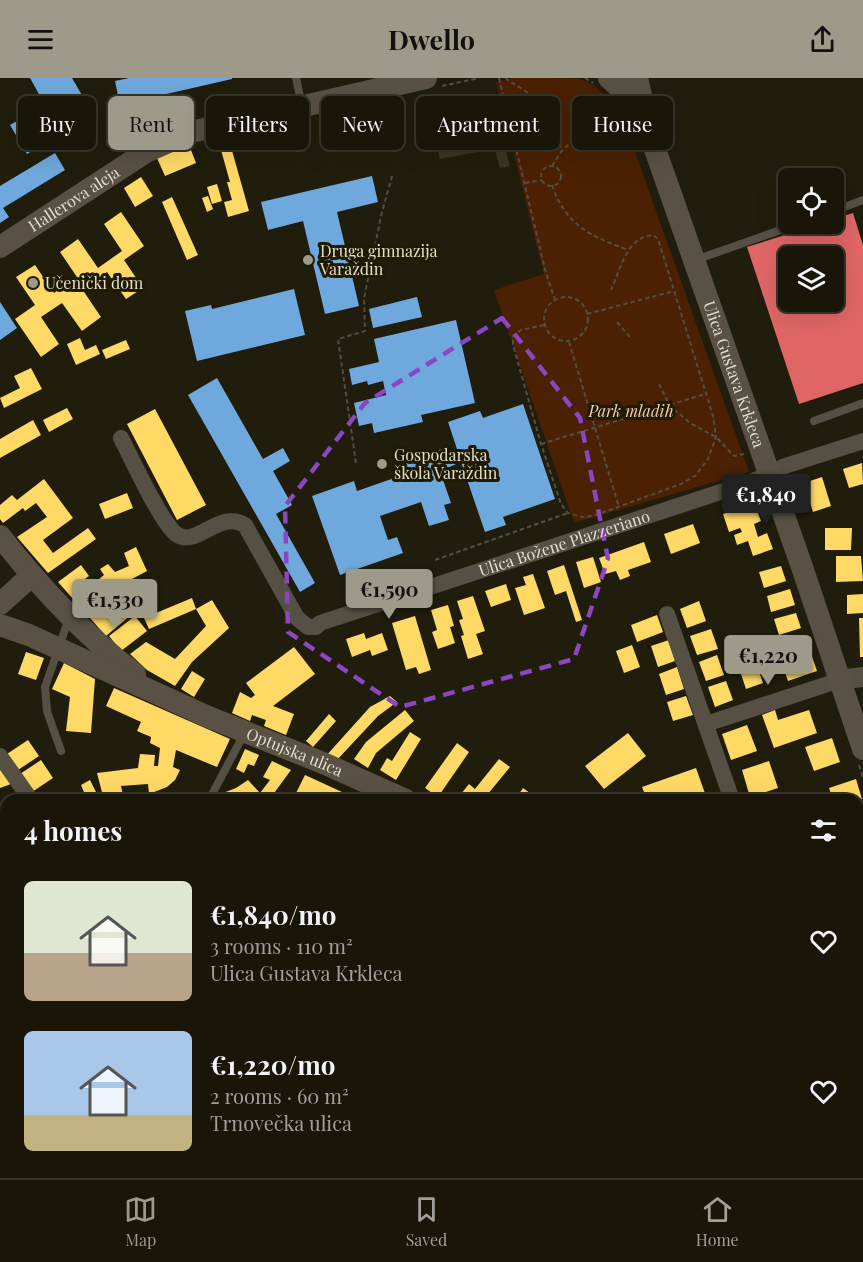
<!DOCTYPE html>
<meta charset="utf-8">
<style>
body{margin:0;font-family:"Playfair Display",serif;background:#221f12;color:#f1f3f6;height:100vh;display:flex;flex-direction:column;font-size:22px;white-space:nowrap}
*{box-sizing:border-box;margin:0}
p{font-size:20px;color:#9f9f9c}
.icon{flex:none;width:33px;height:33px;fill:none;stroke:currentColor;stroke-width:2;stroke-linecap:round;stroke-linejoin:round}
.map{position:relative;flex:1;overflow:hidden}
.panel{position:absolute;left:0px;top:716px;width:864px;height:386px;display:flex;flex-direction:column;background:#191609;border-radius:18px 18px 0 0;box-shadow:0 6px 24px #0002,0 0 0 2px #37352a}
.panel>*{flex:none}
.hud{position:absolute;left:18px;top:18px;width:828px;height:54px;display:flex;gap:12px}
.buttons{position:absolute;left:778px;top:90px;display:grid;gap:12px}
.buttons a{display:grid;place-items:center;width:66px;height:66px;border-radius:9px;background:#191609;box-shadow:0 6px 24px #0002,0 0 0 2px #37352a;font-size:30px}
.price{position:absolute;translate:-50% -51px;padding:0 14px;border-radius:6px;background:#9e9a89;color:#111;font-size:20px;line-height:39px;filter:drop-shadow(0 2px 3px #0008)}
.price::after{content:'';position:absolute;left:50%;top:36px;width:18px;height:14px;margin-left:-9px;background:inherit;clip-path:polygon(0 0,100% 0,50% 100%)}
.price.current{background:#222;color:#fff}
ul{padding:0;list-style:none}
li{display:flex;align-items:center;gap:18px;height:150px;padding:0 24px}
li span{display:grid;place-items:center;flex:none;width:168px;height:120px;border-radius:9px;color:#555}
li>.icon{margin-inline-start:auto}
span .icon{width:72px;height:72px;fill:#fffc;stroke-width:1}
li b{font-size:26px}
h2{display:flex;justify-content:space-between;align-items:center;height:72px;padding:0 24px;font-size:26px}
.tag{padding:0 21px;border-radius:9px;background:#191609;box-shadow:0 6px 24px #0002,0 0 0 2px #37352a;font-size:21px;line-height:54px}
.tag.current{background:#9e9a89;color:#111}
header{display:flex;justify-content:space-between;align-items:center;height:78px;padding:0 24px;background:#9e9a89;color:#111;font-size:27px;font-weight:700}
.dock{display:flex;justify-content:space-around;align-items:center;height:84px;border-top:2px solid #37352a;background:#191609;font-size:16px;color:#9f9f9c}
.dock a{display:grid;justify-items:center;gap:3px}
.dock .current{color:#9e9a89}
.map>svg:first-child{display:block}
.green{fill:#4c2002}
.homes{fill:#ffd966}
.shops{fill:#e06666;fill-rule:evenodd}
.schools{fill:#6fa8dc}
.building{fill:#373924}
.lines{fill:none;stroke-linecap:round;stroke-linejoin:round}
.path{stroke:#534e43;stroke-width:2;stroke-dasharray:4.5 3;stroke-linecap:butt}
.service{stroke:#565044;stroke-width:8}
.minor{stroke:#565044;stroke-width:16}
.tertiary{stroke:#565044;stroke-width:20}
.secondary{stroke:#595143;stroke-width:22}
.marked{fill:none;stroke:#8a47c1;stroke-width:4.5;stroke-dasharray:12 8;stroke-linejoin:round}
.poi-dot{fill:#9e9a89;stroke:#1f1a00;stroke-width:2}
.labels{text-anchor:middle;stroke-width:6;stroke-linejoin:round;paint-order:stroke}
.street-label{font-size:16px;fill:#e1decd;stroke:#1f1a00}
.poi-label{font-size:16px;fill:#e1decd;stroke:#1f1a00;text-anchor:start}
.park-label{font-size:16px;font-style:italic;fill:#f7ccb5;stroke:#1f1a00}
</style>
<header><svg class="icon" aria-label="menu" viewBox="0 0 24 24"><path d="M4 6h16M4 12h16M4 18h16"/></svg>Dwello<svg class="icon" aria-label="share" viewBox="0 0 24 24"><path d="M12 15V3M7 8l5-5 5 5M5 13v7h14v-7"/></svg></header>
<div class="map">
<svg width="863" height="1100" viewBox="0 0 863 1100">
<rect width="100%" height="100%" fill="#211d0c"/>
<path class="green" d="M514,0C528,0 570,0 580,1C606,10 618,34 629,57L749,394L574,445L494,212L544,196L496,4Z"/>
<g class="homes">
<polygon points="189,67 196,85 165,98 157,80"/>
<polygon points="231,69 249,133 228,139 224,124 232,122 227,104 230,104 221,72"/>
<polygon points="141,99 153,118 135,129 124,110"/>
<polygon points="217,106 222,123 212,126 207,109"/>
<polygon points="208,118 213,131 207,134 202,120"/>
<polygon points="172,119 198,177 187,182 162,124"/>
<polygon points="121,134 144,168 124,182 143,210 126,221 107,194 82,211 101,239 82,253 62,225 41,239 59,266 41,279 15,241 35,227 16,199 35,187 54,215 77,199 60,174 78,161 98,190 122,173 104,146"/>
<polygon points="80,260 85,272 96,267 100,276 76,287 67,266"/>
<polygon points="126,262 130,271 106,281 102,272"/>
<polygon points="31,290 42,311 4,330 0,320 20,310 14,298"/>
<polygon points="67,330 73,341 49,354 43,342"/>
<polygon points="155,331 206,427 177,442 127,346"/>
<polygon points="33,342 41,357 0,380 0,361"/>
<polygon points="862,385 863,406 849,410 843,391"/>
<polygon points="822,399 831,428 813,434 804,405"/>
<polygon points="44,401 73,440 43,462 53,475 88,450 96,461 48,495 17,459 47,439 36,425 25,433 23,430 3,445 0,441 0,427 12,417 17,422"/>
<polygon points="127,415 133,430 105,441 99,426"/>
<polygon points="754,425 761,443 754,446 758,459 767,455 773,471 753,478 748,463 737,467 734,457 742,454 740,450 729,454 723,436"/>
<polygon points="693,446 700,465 671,476 664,456"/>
<polygon points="825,450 852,450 851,472 825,472"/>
<polygon points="644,464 651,484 628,492 630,498 620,502 616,493 605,496 599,480"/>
<polygon points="136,469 147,493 117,509 101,523 114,535 130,522 138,531 106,558 58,504 81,487 89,498 82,503 92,512 101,506 98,502 104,497 100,491 108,486 115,494 129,488 124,475"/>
<polygon points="836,478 861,478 863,503 836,504"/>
<polygon points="593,479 601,504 584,510 576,484"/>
<polygon points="564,487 582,542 576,544 566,513 555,517 547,493"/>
<polygon points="781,488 786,503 764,510 759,494"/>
<polygon points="533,496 545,530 524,537 515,510 526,507 523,499"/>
<polygon points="506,506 511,522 491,529 485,513"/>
<polygon points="790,511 795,527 771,534 767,518"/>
<polygon points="863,516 863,535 847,536 847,517"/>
<polygon points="473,518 485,553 476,556 483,576 468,581 461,558 464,557 459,542 463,541 457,523"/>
<polygon points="192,520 196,531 149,551 144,540"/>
<polygon points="212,522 229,550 192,584 175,608 147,592 130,576 146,564 175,581 206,548 196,531"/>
<polygon points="699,523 706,543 687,550 680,531"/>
<polygon points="448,527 454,548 450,549 455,565 438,571 432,554 437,552 431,532"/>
<polygon points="796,535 801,550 779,557 774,541"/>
<polygon points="657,537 663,554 637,564 631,547"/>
<polygon points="135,538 147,553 121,573 109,558"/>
<polygon points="415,538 431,592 419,596 416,589 406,592 392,545"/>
<polygon points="859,540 863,540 863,579 860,579"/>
<polygon points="711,551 718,571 697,577 690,558"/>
<polygon points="364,555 366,561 382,555 388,572 372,578 370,572 352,579 346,561"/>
<polygon points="793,560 795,565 806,561 817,593 788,603 775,566"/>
<polygon points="669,562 675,583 658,589 651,568"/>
<polygon points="632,567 640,589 624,595 616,573"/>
<polygon points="294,569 315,596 273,628 294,636 286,657 264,648 266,642 252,637 250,643 232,635 240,614 251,620 255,617 246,605"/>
<polygon points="26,574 44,580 36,602 18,596"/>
<polygon points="717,577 724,597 706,603 699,584"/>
<polygon points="64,585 95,601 91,655 66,653 70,619 52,611"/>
<polygon points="757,587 763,605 746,611 740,593"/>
<polygon points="677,589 684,611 666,617 659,596"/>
<polygon points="192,593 205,601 194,619 181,611"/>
<polygon points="726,603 733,622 715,629 708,609"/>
<polygon points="114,610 230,661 217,689 176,672 173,689 180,692 175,702 167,709 149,716 148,706 121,708 123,717 128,716 129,722 104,722 97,695 138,690 140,676 155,677 154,688 158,688 160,670 150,665 151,659 137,653 141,644 106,628"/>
<polygon points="390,618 397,624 378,638 336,683 325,679 370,629"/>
<polygon points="686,618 693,637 673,643 667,624"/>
<polygon points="405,632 414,643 376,675 368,690 354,681 366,664"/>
<polygon points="775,632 778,642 809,632 817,655 774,670 762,637"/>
<polygon points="329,636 336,643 313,669 306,663"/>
<polygon points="747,647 757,673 731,682 722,656"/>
<polygon points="410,654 421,661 396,702 380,692 387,680 392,683"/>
<polygon points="628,655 646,678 604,711 585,688"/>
<polygon points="832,660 840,684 814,693 805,669"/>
<polygon points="28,662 39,678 18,692 7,676"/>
<polygon points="457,665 469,674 438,719 425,710"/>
<polygon points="245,671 259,677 254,688 248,686 244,695 236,691"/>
<polygon points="499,681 510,689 483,722 456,722 469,706 475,711"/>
<polygon points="41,682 53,700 32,714 20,696"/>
<polygon points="272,683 291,692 269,722 217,722 215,718 236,710 248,702 260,715 270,702 263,699"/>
<polygon points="769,683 778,710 750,719 742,692"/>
<polygon points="0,688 11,706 0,710"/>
<polygon points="696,690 707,721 647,722 642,709"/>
<polygon points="305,697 342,714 339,722 304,722 295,717"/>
<polygon points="856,701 862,721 833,722 829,710"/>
<polygon points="90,702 96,714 86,719 81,707"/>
<polygon points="523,710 534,718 532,722 515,722"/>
<polygon points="860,797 863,798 863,825 858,824"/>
<polygon points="0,854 6,856 6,870 0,867"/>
<polygon points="858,1074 863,1076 863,1100 850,1095 858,1095"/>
<polygon points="319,1095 332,1095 331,1100 318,1100"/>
<polygon points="346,1095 366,1095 365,1100 345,1100"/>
<polygon points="373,1095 399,1095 398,1100 371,1100"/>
<polygon points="558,1095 577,1095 576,1100 556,1100"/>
<polygon points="599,1095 615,1095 619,1096 617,1100 597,1100"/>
<polygon points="48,1096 88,1098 88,1100 48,1100"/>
</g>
<path class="shops" d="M853,135L863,167V305L799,326L747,169L820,146H834V141ZM789,178H834V224H789Z"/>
<g class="schools">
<polygon points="30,0 72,0 94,38 27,76 10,47 45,27"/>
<polygon points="129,0 232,0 232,1 162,17 166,32 123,42 115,3"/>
<polygon points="55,75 65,92 3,130 9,139 0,145 0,108"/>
<polygon points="372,98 378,124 337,134 359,228 325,236 303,143 268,152 261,124"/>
<polygon points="294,211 305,257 197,283 185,233 211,227 212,231"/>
<polygon points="417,219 422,239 373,250 369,231"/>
<polygon points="0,224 17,250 0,262"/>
<polygon points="456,242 475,325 421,337 423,344 374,355 372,345 359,348 354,325 386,317 383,303 368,307 367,303 352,307 349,291 379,284 374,261"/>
<polygon points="217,300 263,381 283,370 290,383 273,393 292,427 276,436 315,505 300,514 188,317"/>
<polygon points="523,326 555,421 503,439 506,447 485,454 461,384 440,393 451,425 444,427 449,442 429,448 421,424 380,438 388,462 397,459 403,475 340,497 312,418 354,403 357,413 403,397 397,378 411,373 413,381 445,370 449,381 459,377 448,344 480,333 483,340"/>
</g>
<g class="building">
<polygon points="459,25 464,46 438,51 433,31"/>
<polygon points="499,49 510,88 500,90 489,52"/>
<polygon points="475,62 477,74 440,81 437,70"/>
</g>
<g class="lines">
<g class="path">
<polyline points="499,0 546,195 555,222"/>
<path d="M505,0C540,24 557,24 561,74"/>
<polyline points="585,0 593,5"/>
<polyline points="442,8 479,0"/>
<polyline points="579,55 608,56 632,62"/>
<polyline points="552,88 561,74 586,49 593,38 598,15"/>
<circle cx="551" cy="98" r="10"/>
<polyline points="525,105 542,102"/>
<path d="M552,107C566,148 591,158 628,172"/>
<circle cx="566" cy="241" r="22"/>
<polyline points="587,236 674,213"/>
<polyline points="617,244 630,259"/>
<path d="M544,247L521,252L513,258V267L541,366L561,426L568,435L582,439L593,438L681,406L695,398L708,381L716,359L713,338L658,161L653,157C627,158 620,192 611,212"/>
<polyline points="569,264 619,429"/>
<polyline points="659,306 670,328 690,345 716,359 734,378 744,376"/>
<polyline points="541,366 705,316"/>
<polyline points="356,385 338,261 365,253 364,220 382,134 393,95"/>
<polyline points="435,482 568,435"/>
<polyline points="859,687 863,700"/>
</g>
<g class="service">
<polyline points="296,0 302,28"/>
<polyline points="834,133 863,122"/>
<polyline points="695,182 798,146"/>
<polyline points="814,343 863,325"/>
<polyline points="61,673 47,633 45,609 69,540"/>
<polyline points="209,722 245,654"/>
</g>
<g class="minor">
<path id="s1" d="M121,360C132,381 160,443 176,456C196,471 219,431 245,447L297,540L308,549H316L320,545L751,404L785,388L863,363"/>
<polyline points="667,536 732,722"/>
<polyline points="706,646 840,602"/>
<polyline points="0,678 31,722"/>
<polyline points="0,886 6,885"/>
<polyline points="465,1095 489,1100"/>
<polyline points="538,1100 540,1095"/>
</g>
<polyline class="tertiary" points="840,602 863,599"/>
<g class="secondary">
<polyline points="609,0 621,11 640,40"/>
<path id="s2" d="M637,0L650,57L801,486L863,671"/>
<path id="s3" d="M0,169L146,74L191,54L426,0"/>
<path d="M0,458C39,508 85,557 135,596"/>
<polyline points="0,526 32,497"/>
<path id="s4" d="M0,547L29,557L206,638L323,685L406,722"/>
<polyline points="858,901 863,903"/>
<polyline points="154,1100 156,1095"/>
</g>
</g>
<path class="marked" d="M502,240L580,340L608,481L574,581L400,629L288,554L285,428L365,325Z"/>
<g class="poi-dot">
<circle cx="308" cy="182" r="6"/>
<circle cx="33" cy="205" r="6"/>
<circle cx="382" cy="386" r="6"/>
</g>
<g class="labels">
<g class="street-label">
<text dy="6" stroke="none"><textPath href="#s3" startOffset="88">Hallerova aleja</textPath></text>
<text dy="6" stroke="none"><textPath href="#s2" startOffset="312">Ulica Gustava Krkleca</textPath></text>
<text dy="6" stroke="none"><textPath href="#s1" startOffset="576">Ulica Božene Plazzeriano</textPath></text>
<text dy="6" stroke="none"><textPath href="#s4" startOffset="321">Optujska ulica</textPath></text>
</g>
<g class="poi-label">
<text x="320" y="179">Druga gimnazija<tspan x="320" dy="18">Varaždin</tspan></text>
<text x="45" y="211">Učenički dom</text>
<text x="394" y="383">Gospodarska<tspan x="394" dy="18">škola Varaždin</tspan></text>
</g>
<g class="park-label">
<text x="631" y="339">Park mladih</text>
</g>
</g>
</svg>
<div class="buttons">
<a><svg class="icon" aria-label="locate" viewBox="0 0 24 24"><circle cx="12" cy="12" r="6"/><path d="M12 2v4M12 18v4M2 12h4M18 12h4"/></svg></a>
<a><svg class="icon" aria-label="layers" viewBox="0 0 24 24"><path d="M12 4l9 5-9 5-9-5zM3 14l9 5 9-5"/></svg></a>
</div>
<b class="price current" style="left:766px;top:447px">€1,840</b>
<b class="price" style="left:389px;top:542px">€1,590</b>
<b class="price" style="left:115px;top:552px">€1,530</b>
<b class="price" style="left:768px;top:608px">€1,220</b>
<div class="hud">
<a class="tag">Buy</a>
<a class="tag current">Rent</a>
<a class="tag">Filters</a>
<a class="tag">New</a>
<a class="tag">Apartment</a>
<a class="tag">House</a>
</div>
<section class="panel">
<h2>4 homes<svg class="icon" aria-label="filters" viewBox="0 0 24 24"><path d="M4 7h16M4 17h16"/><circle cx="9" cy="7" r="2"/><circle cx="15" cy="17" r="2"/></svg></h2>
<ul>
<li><span style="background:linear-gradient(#dfe7d0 60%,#b9a48a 0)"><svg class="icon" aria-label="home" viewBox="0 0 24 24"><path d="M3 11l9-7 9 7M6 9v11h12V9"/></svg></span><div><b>€1,840/mo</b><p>3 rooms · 110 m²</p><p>Ulica Gustava Krkleca</p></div><svg class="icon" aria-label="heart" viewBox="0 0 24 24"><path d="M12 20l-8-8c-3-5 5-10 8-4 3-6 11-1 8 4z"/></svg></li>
<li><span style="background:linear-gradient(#a9c7e8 70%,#c2b280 0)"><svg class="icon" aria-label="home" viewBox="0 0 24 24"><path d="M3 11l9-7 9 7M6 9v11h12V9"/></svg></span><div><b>€1,220/mo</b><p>2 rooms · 60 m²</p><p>Trnovečka ulica</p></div><svg class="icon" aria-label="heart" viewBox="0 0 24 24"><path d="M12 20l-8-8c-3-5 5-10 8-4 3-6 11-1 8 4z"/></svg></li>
</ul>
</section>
</div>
<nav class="dock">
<a class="current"><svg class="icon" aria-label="map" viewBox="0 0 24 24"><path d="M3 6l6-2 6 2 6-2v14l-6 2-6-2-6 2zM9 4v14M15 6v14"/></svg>Map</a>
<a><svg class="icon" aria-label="saved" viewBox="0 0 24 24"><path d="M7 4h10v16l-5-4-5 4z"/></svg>Saved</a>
<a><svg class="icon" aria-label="home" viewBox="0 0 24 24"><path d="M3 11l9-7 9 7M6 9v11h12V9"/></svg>Home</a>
</nav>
